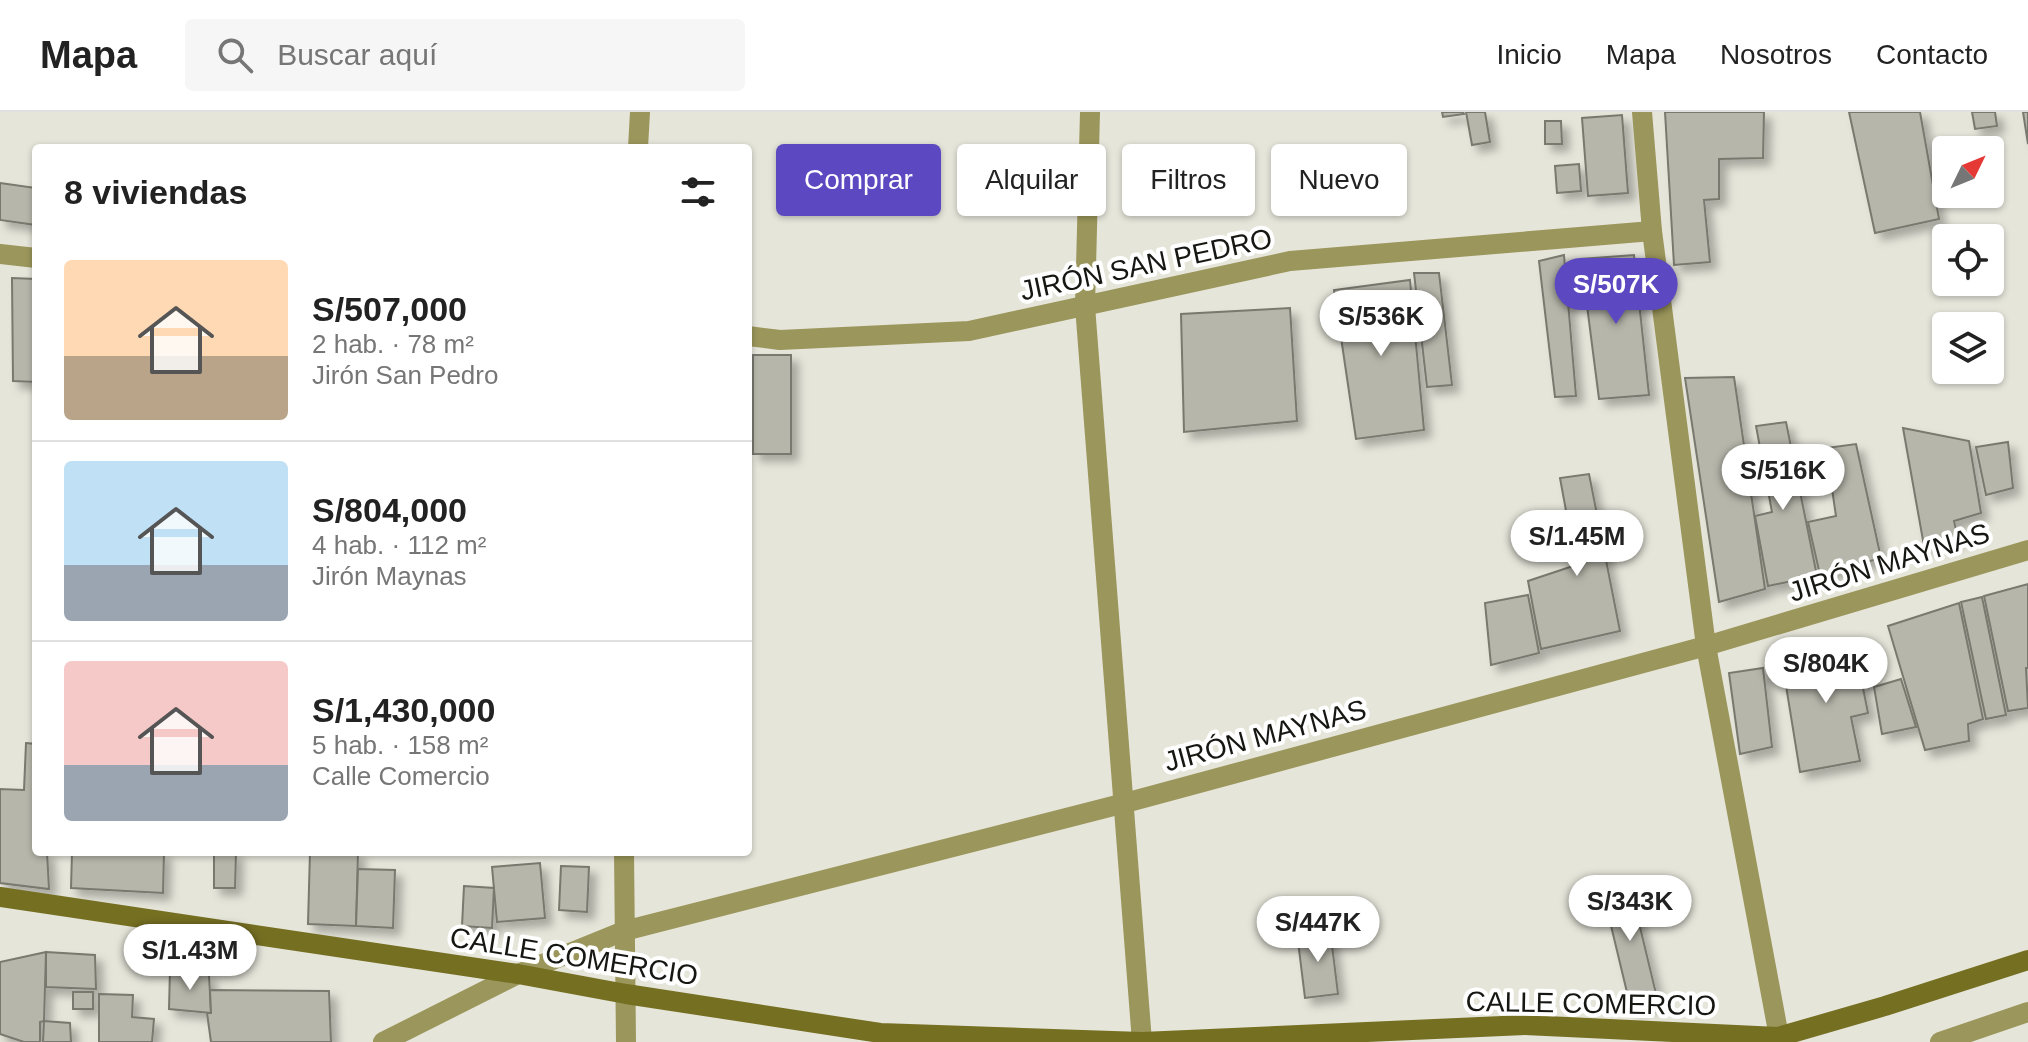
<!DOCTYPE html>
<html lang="es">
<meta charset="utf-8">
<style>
body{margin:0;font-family:Helvetica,sans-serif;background:#f6f6f6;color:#222;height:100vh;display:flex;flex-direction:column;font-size:30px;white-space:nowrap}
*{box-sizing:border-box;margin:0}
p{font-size:26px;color:#767676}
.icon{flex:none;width:44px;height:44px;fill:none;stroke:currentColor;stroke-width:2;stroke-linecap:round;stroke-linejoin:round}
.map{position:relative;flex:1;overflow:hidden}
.drawer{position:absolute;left:32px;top:32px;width:720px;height:712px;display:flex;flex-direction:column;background:#fff;border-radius:8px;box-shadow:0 2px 6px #0004}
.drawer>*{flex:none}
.hud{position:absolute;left:776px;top:32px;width:760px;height:72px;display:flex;gap:16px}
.needle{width:52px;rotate:47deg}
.fabs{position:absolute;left:1932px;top:24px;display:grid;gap:16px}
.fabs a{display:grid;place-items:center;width:72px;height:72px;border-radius:8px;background:#fff;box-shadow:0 2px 6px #0004;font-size:40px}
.price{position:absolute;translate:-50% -68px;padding:0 18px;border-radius:28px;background:#fff;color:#222;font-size:26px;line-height:52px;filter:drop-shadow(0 2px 4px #0008)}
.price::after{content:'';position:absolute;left:50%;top:48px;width:24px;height:18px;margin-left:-12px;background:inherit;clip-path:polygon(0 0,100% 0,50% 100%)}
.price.on{background:#5c49c2;color:#fff}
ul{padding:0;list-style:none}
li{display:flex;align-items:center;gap:24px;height:200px;padding:0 32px}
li+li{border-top:2px solid #e0e0e0}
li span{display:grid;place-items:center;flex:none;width:224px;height:160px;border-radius:8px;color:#555}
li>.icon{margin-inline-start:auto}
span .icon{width:96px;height:96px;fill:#fffc;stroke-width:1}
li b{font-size:34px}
h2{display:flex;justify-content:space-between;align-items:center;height:96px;padding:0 32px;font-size:34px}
.pill{padding:0 28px;border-radius:8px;background:#fff;box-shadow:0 2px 6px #0004;font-size:28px;line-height:72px}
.pill.on{background:#5c49c2;color:#fff}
header{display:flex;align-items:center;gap:48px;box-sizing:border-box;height:112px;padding:0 40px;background:#fff;border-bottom:2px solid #e0e0e0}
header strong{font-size:38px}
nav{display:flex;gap:44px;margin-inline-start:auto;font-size:28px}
.search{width:560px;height:72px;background:#f6f6f6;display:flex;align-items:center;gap:20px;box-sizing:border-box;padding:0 28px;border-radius:8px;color:#767676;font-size:30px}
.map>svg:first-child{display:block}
.building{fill:#b6b6ab;stroke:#79796f;stroke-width:2;filter:url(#shadow)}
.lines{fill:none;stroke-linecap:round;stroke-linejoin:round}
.street{stroke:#9b965b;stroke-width:20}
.secondary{stroke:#756f22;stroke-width:20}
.labels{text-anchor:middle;stroke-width:8;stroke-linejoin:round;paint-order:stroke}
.street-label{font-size:28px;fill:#161612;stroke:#fff}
</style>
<header>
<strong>Mapa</strong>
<div class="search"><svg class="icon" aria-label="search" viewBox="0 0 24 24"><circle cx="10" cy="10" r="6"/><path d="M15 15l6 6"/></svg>Buscar aquí</div>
<nav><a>Inicio</a><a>Mapa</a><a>Nosotros</a><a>Contacto</a></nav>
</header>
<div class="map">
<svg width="2028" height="930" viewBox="0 0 2028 930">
<defs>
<filter id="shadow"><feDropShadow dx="7" dy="7" stdDeviation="4" flood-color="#0004"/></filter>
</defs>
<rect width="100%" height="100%" fill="#e6e5da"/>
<g class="building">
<polygon points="1442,0 1463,0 1464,2 1443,5"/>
<polygon points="1466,0 1485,0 1490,30 1472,33"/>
<polygon points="1665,0 1764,0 1763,46 1719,47 1719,87 1704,88 1710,150 1674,153"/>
<polygon points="1849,0 1920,0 1939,107 1875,121"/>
<polygon points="1972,0 1995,0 1997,14 1975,17"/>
<polygon points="2023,0 2028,0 2028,32"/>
<polygon points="1622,3 1628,81 1588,84 1582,6"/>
<polygon points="1545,9 1561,9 1562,32 1545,32"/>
<polygon points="1579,52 1581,79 1557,81 1555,54"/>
<polygon points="0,71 36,76 36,113 0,108"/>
<polygon points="1564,143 1576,284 1555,285 1539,149"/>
<polygon points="1634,143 1649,283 1599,287 1581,147"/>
<polygon points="1414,161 1439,161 1452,273 1427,275"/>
<polygon points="12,166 36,167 36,270 13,269"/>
<polygon points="1410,168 1424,318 1356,327 1334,178"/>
<polygon points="1290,196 1297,309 1184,320 1181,202"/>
<rect x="753" y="243" width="38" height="99"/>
<polygon points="1734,265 1765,477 1719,490 1685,266"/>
<polygon points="1786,310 1817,464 1768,474 1755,404 1772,400 1756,314"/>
<polygon points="1903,316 1969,329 1981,401 1954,409 1958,427 1924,434"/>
<polygon points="2008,330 2013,376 1986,383 1976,335"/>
<polygon points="1856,332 1881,446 1820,463 1808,410 1836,404 1826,336"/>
<polygon points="1589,362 1620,519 1541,537 1528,469 1576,453 1560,366"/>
<polygon points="2028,472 2028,556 2026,556 2028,596 2008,599 1984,484"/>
<polygon points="1528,483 1539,541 1491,553 1485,491"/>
<polygon points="1982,485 2006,603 1986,607 1961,490"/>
<polygon points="1959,491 1983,607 1968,612 1969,629 1925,638 1888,514"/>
<polygon points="1858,531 1872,569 1862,571 1868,601 1851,605 1860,649 1800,660 1782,549"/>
<polygon points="1763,556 1772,635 1740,642 1729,561"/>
<polygon points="1901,567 1916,615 1882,622 1874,575"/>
<polygon points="26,631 36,632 36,740 47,740 49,777 0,771 0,677 24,678"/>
<polygon points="72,740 164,740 163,781 71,776"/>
<polygon points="214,740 236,740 235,776 214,776"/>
<polygon points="310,740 358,740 356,814 308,812"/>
<polygon points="540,751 545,806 497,810 492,755"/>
<polygon points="561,754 589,755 587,800 559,798"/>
<polygon points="358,757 395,758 393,816 356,814"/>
<polygon points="1628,765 1658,890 1631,897 1601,772"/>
<polygon points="464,774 494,776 492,816 462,814"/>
<polygon points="1330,817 1338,882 1305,886 1297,821"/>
<polygon points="46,840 95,843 96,877 46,875"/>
<polygon points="46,840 44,909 40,910 40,930 24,930 0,922 0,850"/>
<polygon points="170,857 209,863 211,901 169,897"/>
<polygon points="210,878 329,879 331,930 211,930 207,901 211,901"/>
<rect x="73" y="880" width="20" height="17"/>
<polygon points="99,882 133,883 132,905 154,907 152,930 99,930"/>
<polygon points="44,909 70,911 71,930 43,930"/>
</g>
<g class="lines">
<g class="street">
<polyline points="1090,0 1085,194 1142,930"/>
<polyline points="1642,0 1652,119 1706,534 1780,930"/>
<polyline points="638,36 640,0"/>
<polyline points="0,142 36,146"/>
<polyline points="748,224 780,228 969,219 1290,149 1652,119"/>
<polyline points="624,740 626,930"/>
<polyline points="383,930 518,862 624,819 1125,691 1706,534 2028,438"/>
<polyline points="1940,930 2028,900"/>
</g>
<polyline class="secondary" points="0,785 518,862 626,882 880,921 1142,930 1525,913 1778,925 1885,894 2028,848"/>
</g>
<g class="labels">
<g class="street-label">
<text transform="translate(1146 152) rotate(-12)" y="10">JIRÓN SAN PEDRO</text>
<text transform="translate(1889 450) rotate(-17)" y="10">JIRÓN MAYNAS</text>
<text transform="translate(1265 623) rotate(-15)" y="10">JIRÓN MAYNAS</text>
<text transform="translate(574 844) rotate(9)" y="10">CALLE COMERCIO</text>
<text transform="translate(1591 891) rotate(1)" y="10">CALLE COMERCIO</text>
</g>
</g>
</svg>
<div class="fabs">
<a><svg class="needle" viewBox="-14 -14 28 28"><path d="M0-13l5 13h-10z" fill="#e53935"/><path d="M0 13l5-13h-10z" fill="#767676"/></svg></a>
<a><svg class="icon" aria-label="locate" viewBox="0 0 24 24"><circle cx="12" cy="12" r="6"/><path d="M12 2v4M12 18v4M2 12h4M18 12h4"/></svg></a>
<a><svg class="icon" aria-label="layers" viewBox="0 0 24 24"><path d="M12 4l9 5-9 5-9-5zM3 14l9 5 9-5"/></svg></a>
</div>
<b class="price on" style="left:1616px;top:214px">S/507K</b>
<b class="price" style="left:1381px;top:246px">S/536K</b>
<b class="price" style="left:1783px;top:400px">S/516K</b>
<b class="price" style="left:1577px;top:466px">S/1.45M</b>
<b class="price" style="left:1826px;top:593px">S/804K</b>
<b class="price" style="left:1630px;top:831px">S/343K</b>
<b class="price" style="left:1318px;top:852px">S/447K</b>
<b class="price" style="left:190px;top:880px">S/1.43M</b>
<div class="hud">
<a class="pill on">Comprar</a>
<a class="pill">Alquilar</a>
<a class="pill">Filtros</a>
<a class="pill">Nuevo</a>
</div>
<section class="drawer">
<h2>8 viviendas<svg class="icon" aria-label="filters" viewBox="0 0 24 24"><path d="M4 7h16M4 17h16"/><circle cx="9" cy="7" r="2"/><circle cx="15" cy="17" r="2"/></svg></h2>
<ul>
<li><span style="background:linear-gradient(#ffd9b3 60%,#b9a48a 0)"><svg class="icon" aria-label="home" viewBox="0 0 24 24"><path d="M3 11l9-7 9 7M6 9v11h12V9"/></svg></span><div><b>S/507,000</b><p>2 hab. · 78 m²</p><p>Jirón San Pedro</p></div></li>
<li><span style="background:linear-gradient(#bfe0f5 65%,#9aa5b1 0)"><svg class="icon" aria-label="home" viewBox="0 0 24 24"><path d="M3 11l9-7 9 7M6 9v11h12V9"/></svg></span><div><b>S/804,000</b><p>4 hab. · 112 m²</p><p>Jirón Maynas</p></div></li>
<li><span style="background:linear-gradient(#f6c9c9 65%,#9aa5b1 0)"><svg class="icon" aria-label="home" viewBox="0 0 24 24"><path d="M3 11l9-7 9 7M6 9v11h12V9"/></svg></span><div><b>S/1,430,000</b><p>5 hab. · 158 m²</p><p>Calle Comercio</p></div></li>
</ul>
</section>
</div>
